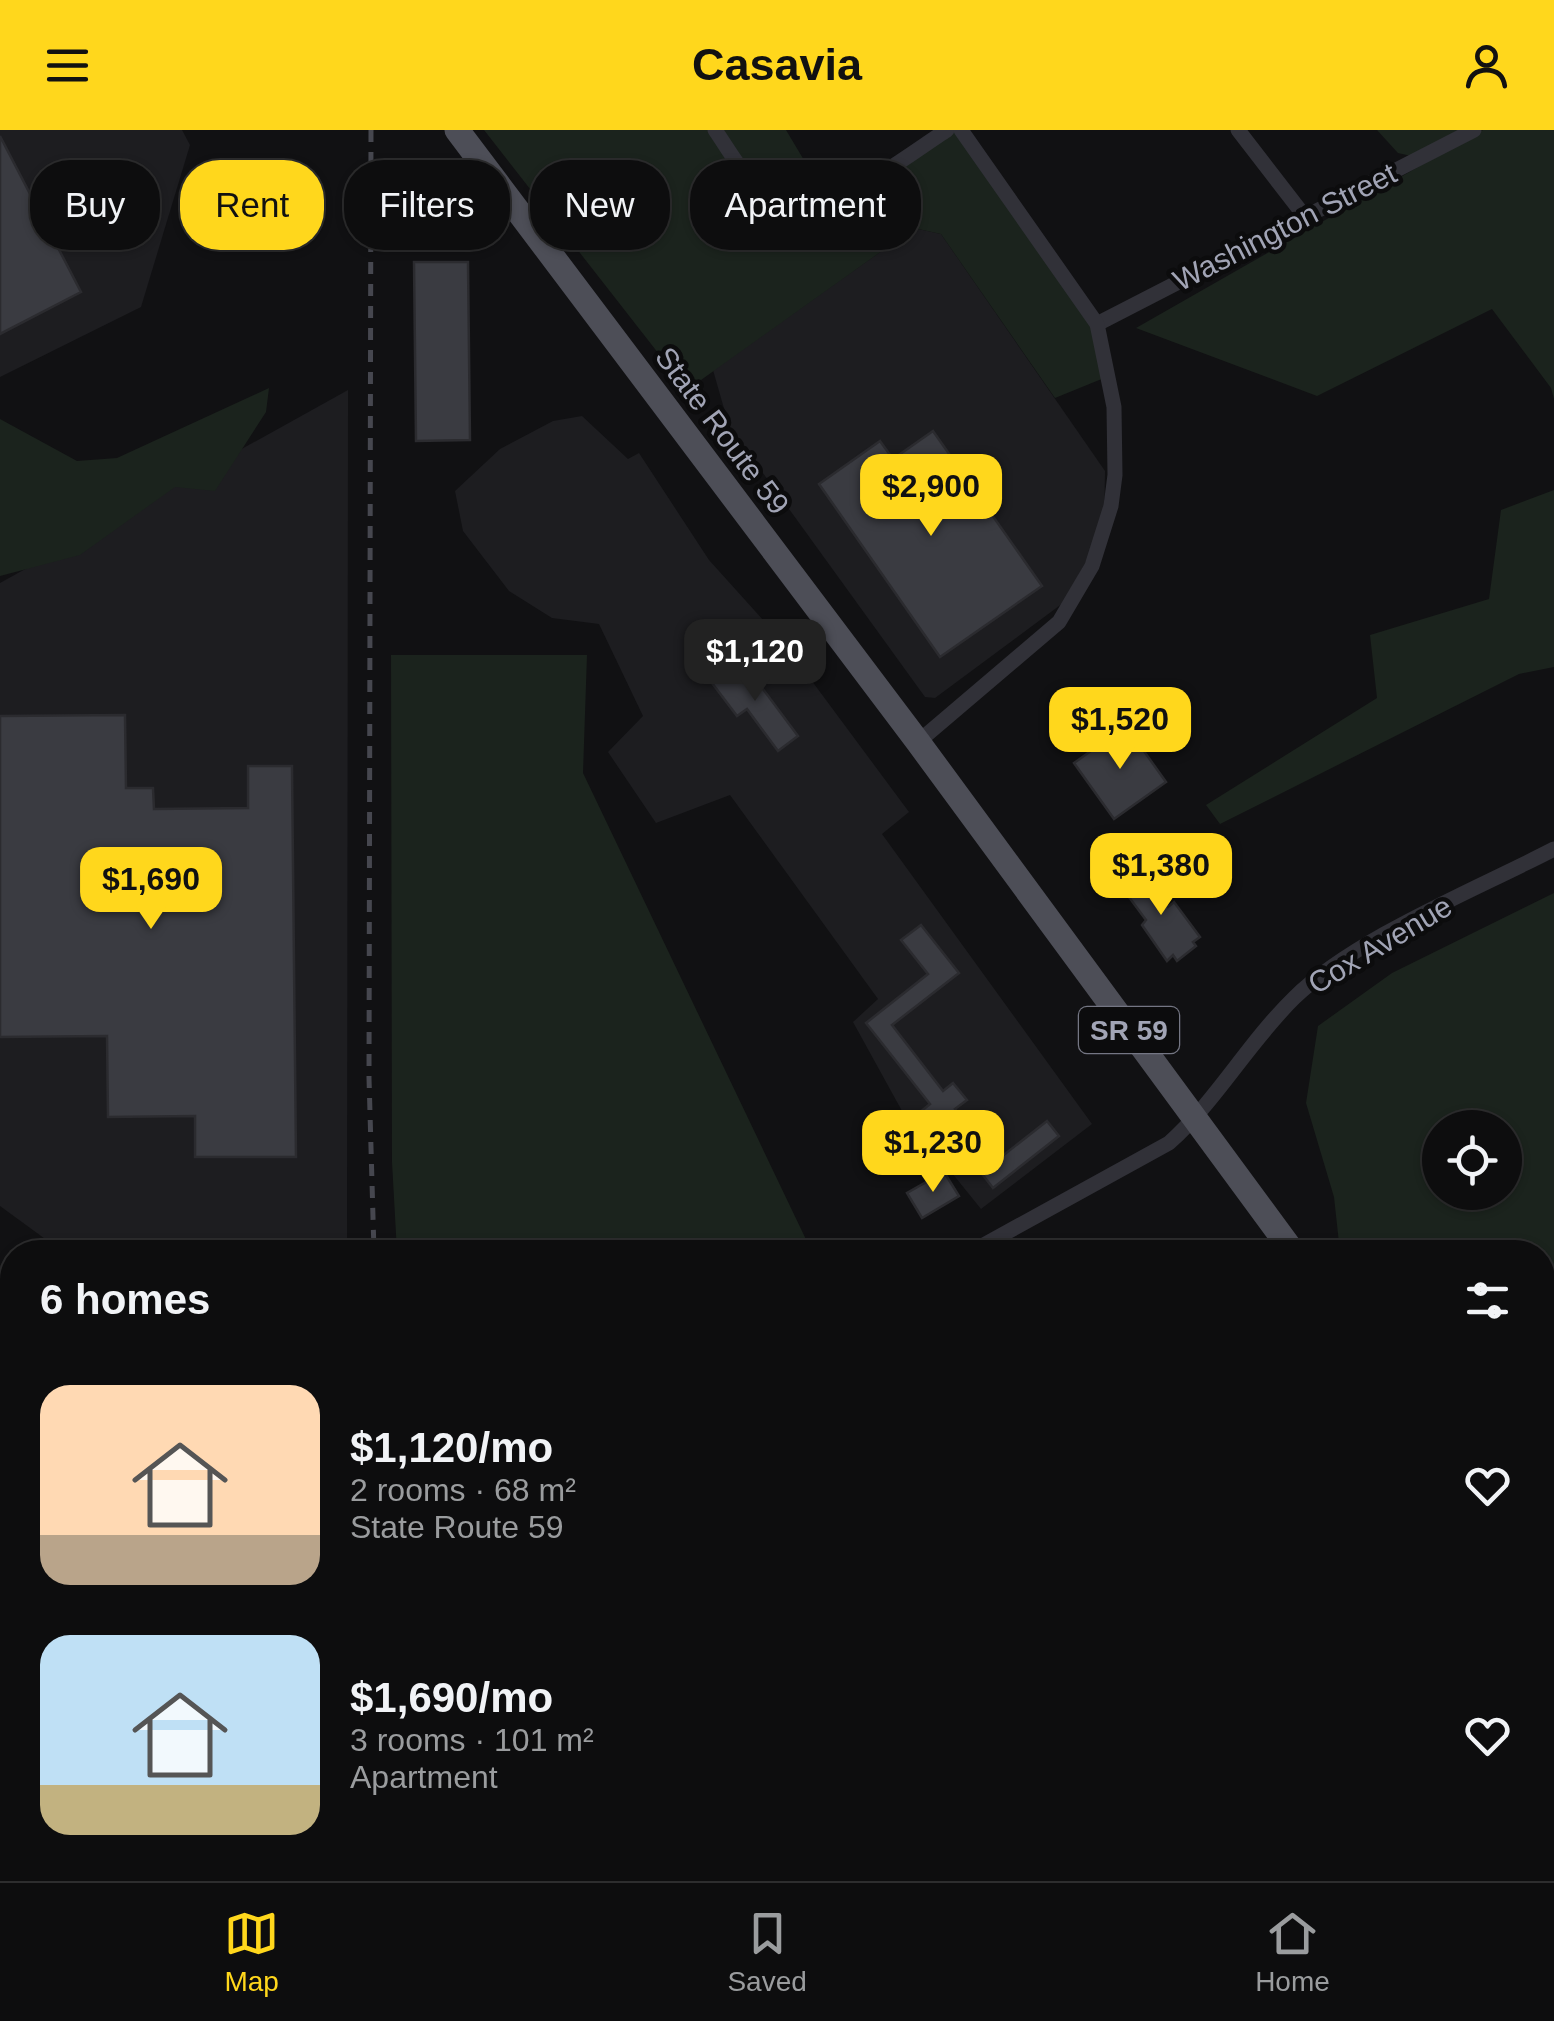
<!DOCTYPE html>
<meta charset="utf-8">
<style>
body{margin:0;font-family:Helvetica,sans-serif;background:#1b1b1c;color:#f1f3f6;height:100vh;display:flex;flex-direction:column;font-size:38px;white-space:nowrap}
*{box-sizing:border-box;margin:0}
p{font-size:32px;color:#9a9c9e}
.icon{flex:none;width:55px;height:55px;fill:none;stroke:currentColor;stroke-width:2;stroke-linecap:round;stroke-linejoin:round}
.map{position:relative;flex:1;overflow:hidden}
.side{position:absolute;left:0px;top:1110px;width:1555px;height:642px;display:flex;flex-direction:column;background:#0d0d0e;border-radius:40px 40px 0 0;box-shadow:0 2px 8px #0004,0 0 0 2px #2d2d2e}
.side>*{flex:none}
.hud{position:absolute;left:30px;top:30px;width:1000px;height:90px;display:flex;gap:20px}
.controls{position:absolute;left:1422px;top:980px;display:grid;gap:20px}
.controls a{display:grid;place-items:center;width:100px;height:100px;border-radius:50%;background:#0d0d0e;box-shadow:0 2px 8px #0004,0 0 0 2px #2d2d2e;font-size:50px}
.price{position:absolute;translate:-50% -85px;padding:0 22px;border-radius:20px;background:#ffd71c;color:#111;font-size:32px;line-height:65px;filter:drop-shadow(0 2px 5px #0008)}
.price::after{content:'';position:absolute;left:50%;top:60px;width:30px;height:22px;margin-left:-15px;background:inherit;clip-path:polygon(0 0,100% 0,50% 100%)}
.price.current{background:#222;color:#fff}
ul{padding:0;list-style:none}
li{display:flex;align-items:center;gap:30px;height:250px;padding:0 40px}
li span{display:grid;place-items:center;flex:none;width:280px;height:200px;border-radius:30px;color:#555}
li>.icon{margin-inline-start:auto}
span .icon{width:120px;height:120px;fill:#fffc;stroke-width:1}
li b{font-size:42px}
h2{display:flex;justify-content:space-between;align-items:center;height:120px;padding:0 40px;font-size:42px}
.tag{padding:0 35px;border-radius:40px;background:#0d0d0e;box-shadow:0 2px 8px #0004,0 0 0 2px #2d2d2e;font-size:35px;line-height:90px}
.tag.current{background:#ffd71c;color:#111}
header{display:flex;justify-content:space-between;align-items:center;height:130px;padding:0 40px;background:#ffd71c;color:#111;font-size:45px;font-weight:800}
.tabs{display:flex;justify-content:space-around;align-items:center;height:140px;border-top:2px solid #2d2d2e;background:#0d0d0e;font-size:28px;color:#9a9c9e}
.tabs a{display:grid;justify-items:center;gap:5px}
.tabs .current{color:#ffd71c}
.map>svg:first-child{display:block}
.built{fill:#1d1d20}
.green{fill:#1b231d;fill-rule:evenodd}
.building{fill:#3a3b41;stroke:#2b2b2f;stroke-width:2.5}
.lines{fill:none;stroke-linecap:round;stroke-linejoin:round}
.street{stroke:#313138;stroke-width:15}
.primary{stroke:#4d4e57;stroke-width:25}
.rail{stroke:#46474f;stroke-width:5;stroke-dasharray:12 10;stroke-linecap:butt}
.labels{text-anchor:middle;stroke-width:9;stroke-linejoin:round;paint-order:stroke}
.shield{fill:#0c0c0d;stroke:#747683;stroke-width:2.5}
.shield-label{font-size:28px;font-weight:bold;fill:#a1a4b5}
.street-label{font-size:30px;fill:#a1a4b5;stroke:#0c0c0d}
</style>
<header><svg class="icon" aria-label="menu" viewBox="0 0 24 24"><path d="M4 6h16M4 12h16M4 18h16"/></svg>Casavia<svg class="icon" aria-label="person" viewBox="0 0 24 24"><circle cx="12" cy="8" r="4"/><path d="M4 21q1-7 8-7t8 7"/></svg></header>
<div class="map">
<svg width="1554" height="1751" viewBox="0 0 1554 1751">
<rect width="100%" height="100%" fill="#111113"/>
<g class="built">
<polygon points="0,0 182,0 190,15 141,177 0,247"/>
<polygon points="914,98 941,104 1105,341 1104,399 1063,473 935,568 925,567 729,296 713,240"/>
<polygon points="348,260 347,1122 63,1122 0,1076 0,453"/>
<polygon points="582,286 628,329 639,323 709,430 783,512 909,682 882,704 1092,994 981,1079 902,981 853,892 878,869 730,665 656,693 608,622 643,586 599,494 552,488 509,461 463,401 455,361 500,319 553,291"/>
</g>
<g class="green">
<polygon points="484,0 786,0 829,72 947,0 961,0 1097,194 1109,246 1055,268 941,104 914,98 687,260"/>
<polygon points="1377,0 1474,0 1420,28 1398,23"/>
<polygon points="1483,0 1554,0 1554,269 1551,258 1492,179 1317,266 1136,198"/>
<polygon points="269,258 266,282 215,361 175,357 80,425 0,446 0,289 77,331 117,328"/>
<polygon points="1554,360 1554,537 1519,544 1220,694 1206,675 1377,568 1370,505 1489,469 1501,380"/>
<polygon points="391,525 587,525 583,643 812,1122 397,1122 392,1032"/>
<path d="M1554,763V1429L1542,1413V1122H1340L1334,1067L1306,973L1318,896L1392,843ZM1440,998H1505V1062H1440Z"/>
<polygon points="1543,1525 1554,1540 1554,1751 488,1751 486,1740 1542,1740"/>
<polygon points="12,1656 12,1740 397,1740 405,1751 0,1751 0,1662"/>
</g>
<g class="building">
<polygon points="0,6 81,162 0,204"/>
<polygon points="414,132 468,132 470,310 416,311"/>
<polygon points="933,301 1042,456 940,527 819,354 880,311 893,329"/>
<polygon points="742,531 798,606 778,621 747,579 737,586 712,553"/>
<polygon points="125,585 126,658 153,658 154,679 248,678 248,636 292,636 296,1027 195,1027 195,986 108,987 107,906 0,907 0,586"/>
<polygon points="1126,596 1166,652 1114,689 1074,633"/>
<polygon points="1139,739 1168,777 1174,772 1200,807 1193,812 1196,816 1177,831 1173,825 1167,831 1142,795 1146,790 1120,755"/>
<polygon points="921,795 959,843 892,895 943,961 953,953 967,970 955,979 996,1031 1047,991 1059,1006 993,1058 940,990 930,998 919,983 930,974 866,893 928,844 901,810"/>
<polygon points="944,1042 959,1066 922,1088 907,1063"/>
</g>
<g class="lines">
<g class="street">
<path d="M715,0C733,26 752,62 781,77C819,96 913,21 947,0"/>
<polyline points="1238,0 1306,88"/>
<polyline points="1097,194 1474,0"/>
<polyline points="918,612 1059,492 1092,436 1111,376 1115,345 1114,277 1097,194 961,0"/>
<path d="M971,1122L1169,1013C1217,970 1248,913 1294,868C1355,808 1477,759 1554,719"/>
<polyline points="0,1284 12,1278"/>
<polyline points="0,1635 12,1628"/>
<polyline points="1008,1740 1018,1751"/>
<polyline points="1214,1751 1216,1740"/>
</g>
<g class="primary">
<polyline points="457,0 918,612 1293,1122"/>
<polyline points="1542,1456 1554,1471"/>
</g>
<g class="rail">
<polyline points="371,0 369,948 374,1122"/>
<polyline points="438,1740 440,1751"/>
</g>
</g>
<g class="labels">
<rect class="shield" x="1079" y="877" width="100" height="46" rx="8"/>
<g class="shield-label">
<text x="1129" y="910">SR 59</text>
</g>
<g class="street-label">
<text transform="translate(1285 97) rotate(-27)" y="10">Washington Street</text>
<text transform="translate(722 301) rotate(53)" y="10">State Route 59</text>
<text transform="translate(1380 815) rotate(-31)" y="10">Cox Avenue</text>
</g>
</g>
</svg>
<div class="controls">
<a><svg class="icon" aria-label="locate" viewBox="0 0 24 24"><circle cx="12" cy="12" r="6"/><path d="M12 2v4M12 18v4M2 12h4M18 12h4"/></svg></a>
</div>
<b class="price" style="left:931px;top:409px">$2,900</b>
<b class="price current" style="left:755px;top:574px">$1,120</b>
<b class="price" style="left:1120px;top:642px">$1,520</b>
<b class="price" style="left:1161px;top:788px">$1,380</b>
<b class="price" style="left:151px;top:802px">$1,690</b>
<b class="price" style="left:933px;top:1065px">$1,230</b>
<div class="hud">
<a class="tag">Buy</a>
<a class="tag current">Rent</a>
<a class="tag">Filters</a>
<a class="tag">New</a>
<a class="tag">Apartment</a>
</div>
<section class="side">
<h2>6 homes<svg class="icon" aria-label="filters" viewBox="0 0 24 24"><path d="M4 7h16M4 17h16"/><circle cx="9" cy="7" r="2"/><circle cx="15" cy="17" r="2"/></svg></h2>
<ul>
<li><span style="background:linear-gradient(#ffd9b3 75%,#b9a48a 0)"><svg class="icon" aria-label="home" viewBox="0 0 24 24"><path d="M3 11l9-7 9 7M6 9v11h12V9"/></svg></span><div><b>$1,120/mo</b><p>2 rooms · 68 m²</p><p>State Route 59</p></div><svg class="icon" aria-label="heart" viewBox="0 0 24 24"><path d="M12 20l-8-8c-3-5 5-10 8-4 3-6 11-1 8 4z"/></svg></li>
<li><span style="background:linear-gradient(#bfe0f5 75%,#c2b280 0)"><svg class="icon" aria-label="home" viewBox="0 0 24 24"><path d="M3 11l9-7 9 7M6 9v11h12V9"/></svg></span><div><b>$1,690/mo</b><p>3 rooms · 101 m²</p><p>Apartment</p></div><svg class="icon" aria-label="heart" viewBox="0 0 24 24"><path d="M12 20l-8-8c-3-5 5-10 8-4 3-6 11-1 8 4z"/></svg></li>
</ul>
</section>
</div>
<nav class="tabs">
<a class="current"><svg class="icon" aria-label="map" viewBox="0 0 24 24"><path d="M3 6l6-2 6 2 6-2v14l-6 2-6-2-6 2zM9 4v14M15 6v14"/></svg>Map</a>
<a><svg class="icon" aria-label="saved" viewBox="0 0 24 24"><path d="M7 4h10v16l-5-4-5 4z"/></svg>Saved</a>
<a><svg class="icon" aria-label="home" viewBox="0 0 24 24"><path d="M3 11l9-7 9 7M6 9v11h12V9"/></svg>Home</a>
</nav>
